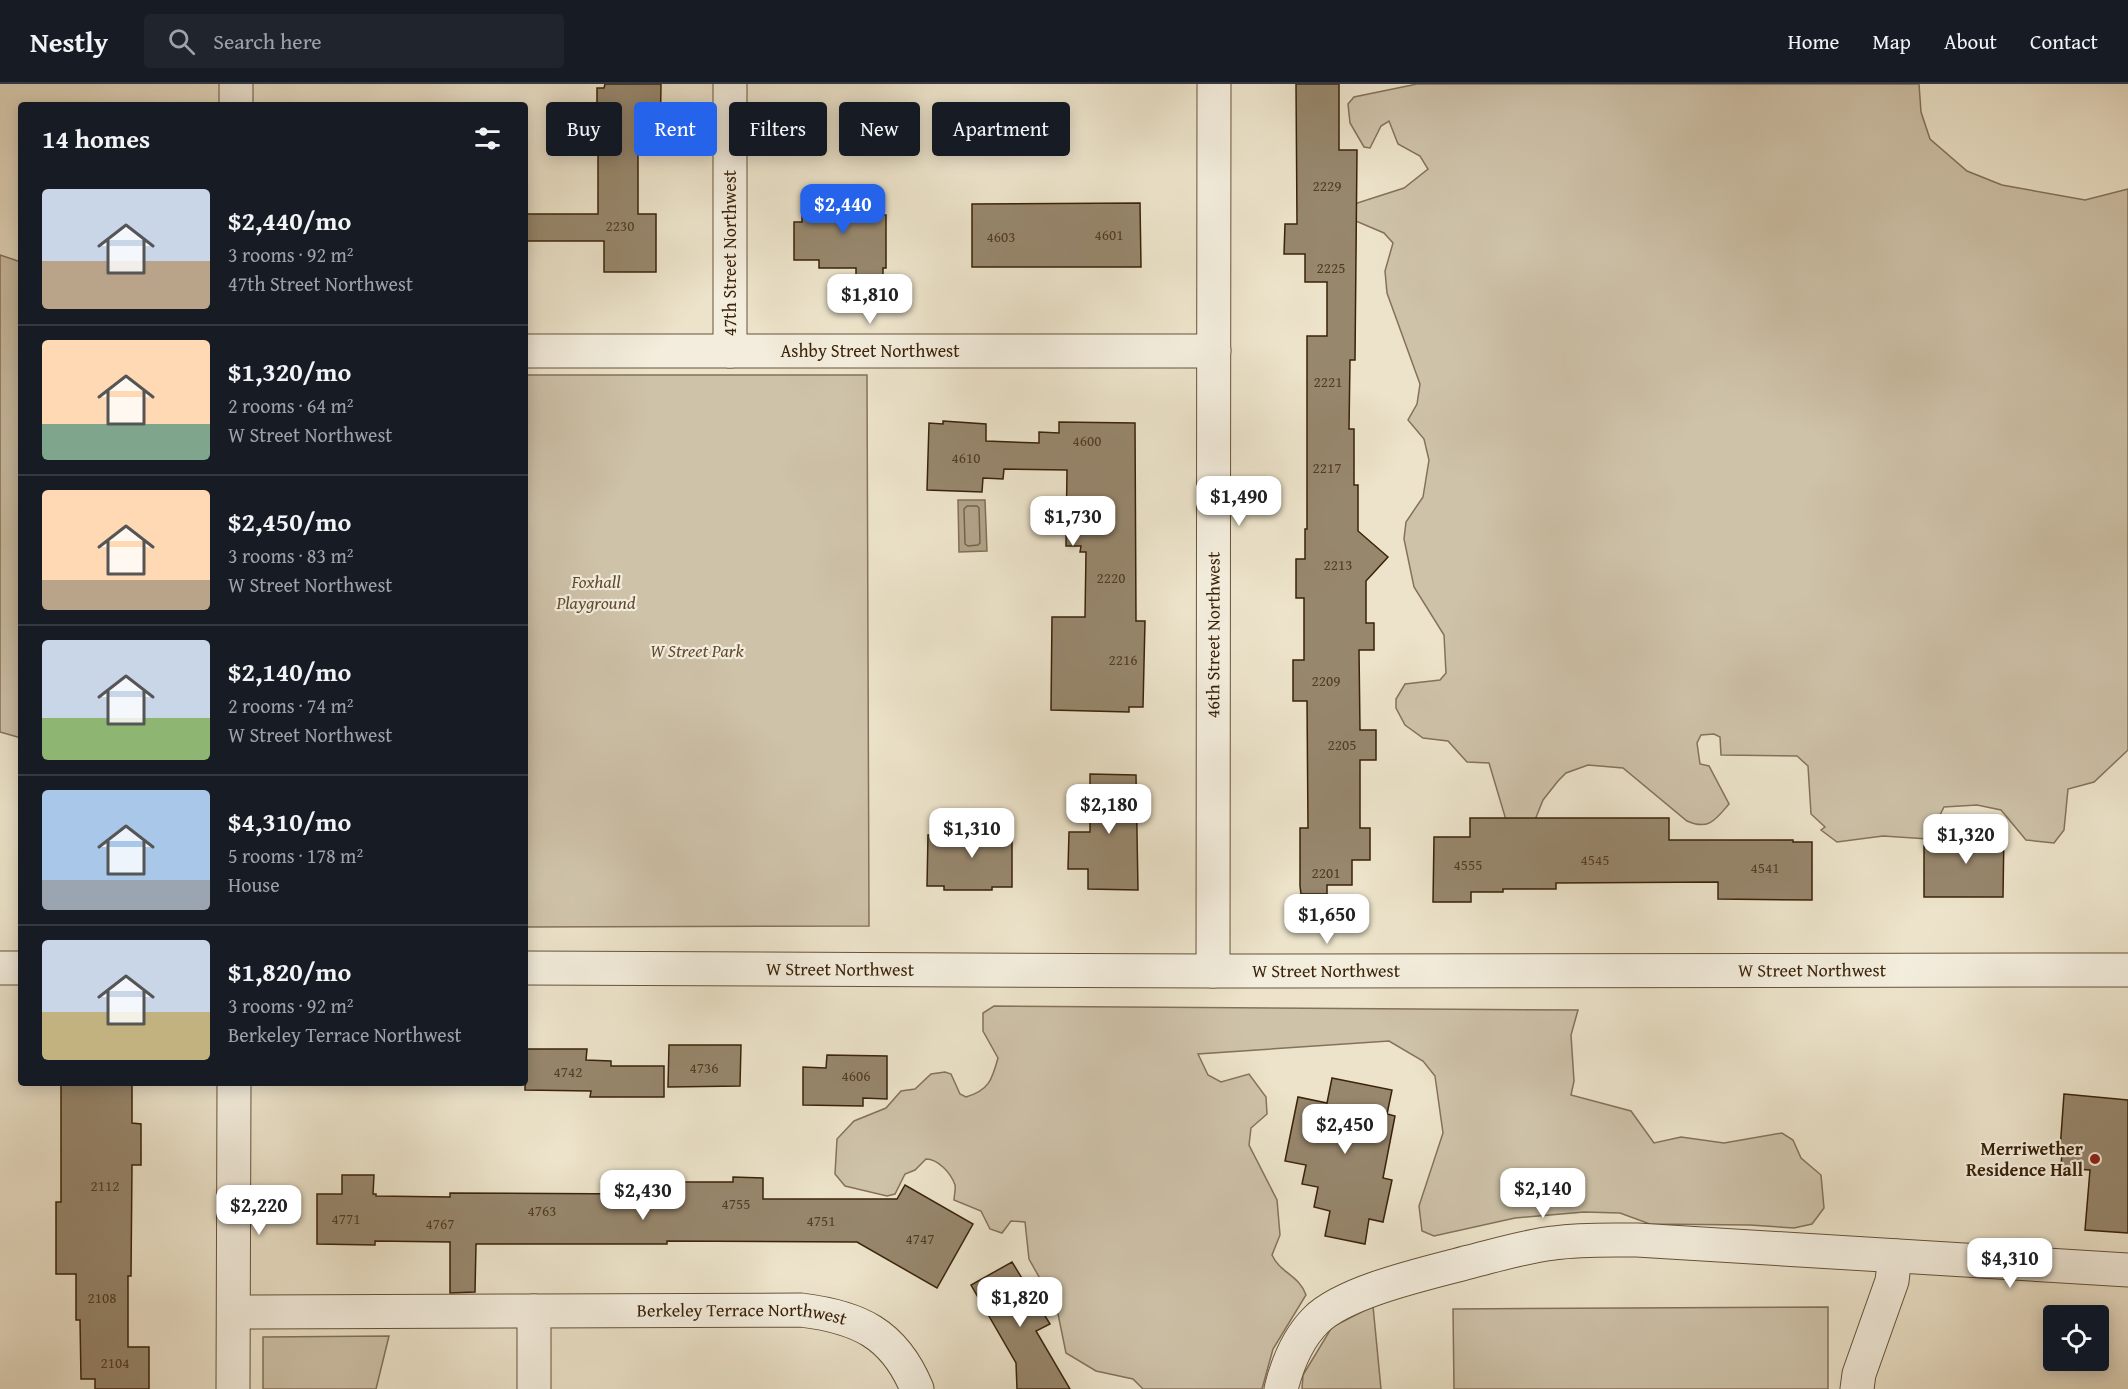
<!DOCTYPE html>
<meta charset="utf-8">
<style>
body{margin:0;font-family:"Gentium Book Plus",serif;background:#20242c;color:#f1f3f6;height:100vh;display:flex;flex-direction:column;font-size:22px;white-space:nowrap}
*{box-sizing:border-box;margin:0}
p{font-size:20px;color:#9ea1a6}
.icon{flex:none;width:33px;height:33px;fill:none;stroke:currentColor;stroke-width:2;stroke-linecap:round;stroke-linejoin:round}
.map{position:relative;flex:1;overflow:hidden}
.sheet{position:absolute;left:18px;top:18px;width:510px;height:984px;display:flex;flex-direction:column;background:#171b24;border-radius:6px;box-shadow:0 3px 15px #0003}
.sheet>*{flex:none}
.banner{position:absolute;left:546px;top:18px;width:570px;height:54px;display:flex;gap:12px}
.fabs{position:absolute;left:2043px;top:1221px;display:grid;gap:12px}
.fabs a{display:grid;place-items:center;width:66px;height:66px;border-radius:6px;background:#171b24;box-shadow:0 3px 15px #0003;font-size:30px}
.price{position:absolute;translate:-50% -51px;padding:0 14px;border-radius:12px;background:#fff;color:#222;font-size:20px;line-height:39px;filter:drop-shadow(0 2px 3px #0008)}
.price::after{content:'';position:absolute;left:50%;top:36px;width:18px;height:14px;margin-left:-9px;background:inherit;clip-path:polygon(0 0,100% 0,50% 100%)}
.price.selected{background:#2563eb;color:#fff}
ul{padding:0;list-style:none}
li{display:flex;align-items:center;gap:18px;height:150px;padding:0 24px}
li+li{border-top:2px solid #363941}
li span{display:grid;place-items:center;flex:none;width:168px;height:120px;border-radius:6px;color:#555}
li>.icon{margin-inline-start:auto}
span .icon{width:72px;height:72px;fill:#fffc;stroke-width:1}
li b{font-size:26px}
h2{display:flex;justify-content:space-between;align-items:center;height:72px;padding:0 24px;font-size:26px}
.tag{padding:0 21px;border-radius:6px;background:#171b24;box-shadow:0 3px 15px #0003;font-size:21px;line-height:54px}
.tag.selected{background:#2563eb;color:#fff}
header{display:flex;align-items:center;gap:36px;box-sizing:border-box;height:84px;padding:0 30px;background:#171b24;border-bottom:2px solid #363941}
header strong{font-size:28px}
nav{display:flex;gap:33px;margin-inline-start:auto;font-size:21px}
.search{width:420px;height:54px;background:#20242c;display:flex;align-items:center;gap:15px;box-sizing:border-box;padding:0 21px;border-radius:6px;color:#9ea1a6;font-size:22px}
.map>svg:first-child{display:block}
.green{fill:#cec2a9;stroke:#847259;stroke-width:1.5}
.water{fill:#b0a288;stroke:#816f55;stroke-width:1.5}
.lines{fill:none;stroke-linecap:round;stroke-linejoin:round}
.shore{stroke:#766248;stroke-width:1.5}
.building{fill:#97876d;stroke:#3b2309;stroke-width:1.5}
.minor-casing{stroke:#675339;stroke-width:35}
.tertiary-casing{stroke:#675339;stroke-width:35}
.minor{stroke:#f3eddd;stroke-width:33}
.tertiary{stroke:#f3eddd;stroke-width:33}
.poi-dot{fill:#8f2418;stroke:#f3eddd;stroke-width:2}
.labels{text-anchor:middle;stroke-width:4.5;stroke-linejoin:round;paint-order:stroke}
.number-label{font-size:15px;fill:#523c22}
.street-label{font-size:18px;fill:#3b2309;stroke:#f3eddd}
.park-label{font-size:18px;font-style:italic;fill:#604b31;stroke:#f3eddd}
.poi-label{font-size:18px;font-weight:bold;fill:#3b2309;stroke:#f3eddd;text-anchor:end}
</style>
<header>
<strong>Nestly</strong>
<div class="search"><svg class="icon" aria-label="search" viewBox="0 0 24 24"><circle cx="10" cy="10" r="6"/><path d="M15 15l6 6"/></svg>Search here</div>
<nav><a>Home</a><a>Map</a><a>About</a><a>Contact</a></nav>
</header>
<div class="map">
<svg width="2128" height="1305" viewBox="0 0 2128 1305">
<rect width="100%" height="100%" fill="#ece3ca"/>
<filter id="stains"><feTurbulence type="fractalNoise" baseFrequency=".00333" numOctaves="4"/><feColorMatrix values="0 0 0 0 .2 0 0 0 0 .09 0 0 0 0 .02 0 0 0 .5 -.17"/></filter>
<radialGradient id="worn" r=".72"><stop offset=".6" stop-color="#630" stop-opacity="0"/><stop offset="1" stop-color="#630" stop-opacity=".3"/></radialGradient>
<g class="green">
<path d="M1417,0H1919L1921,28L1930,55L1967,87L2002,101L2085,116L2128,105V666L2094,698L2068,705L2064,746L2054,759L2026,756L2001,726L1977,721L1944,723L1928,755L1883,752L1837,758L1821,746L1825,743L1811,730L1808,682L1797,672L1721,671L1720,653L1714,650L1701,651L1697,659L1700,680L1709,682L1729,720C1716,735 1709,747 1687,737L1623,684L1588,681L1566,689L1558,697L1543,716L1531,746H1509L1489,679L1467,678L1448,657L1423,654L1405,641L1396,624V615L1405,600L1440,596L1446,589L1444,551L1414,503L1404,455L1406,438L1423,413L1429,376L1424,355L1408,336L1417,320L1420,300L1387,209L1385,187L1393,159L1384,149L1351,135L1348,122L1404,104L1428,85L1420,72L1398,60L1389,37L1381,42L1370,64L1364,63L1350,39L1348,20L1354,13Z"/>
<polygon points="0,171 21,178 21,654 0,648"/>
<polygon points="525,291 867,291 869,842 525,843"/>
<path d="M994,922L1578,926L1571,951L1574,997L1571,1011L1631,1027L1654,1059L1681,1053L1724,1059L1782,1049L1793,1056L1801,1074L1821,1091L1824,1124L1812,1140L1794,1144L1750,1141L1650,1140L1620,1129L1584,1128L1515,1134L1434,1152L1422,1147L1419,1122L1443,1049L1435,992L1423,977L1389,957L1198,970L1208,991L1221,998L1249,990L1266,1013L1267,1030L1251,1044L1249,1061L1277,1116L1280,1151L1272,1171C1280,1189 1299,1191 1306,1211L1273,1265L1262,1305H1143L1133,1295L1096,1287L1066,1269L1057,1225L1029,1175L1025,1138L1011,1137L1002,1149L990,1145L981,1127L954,1116C954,1112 956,1105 955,1101C951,1089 938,1075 926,1075L915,1086L905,1090L895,1110L887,1112L845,1102L835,1090L837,1055L854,1037L886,1024L901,1007L915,1005L931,990L945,988L951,990L960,1010L966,1013C989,1006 992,996 998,974L983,947V929Z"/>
<polygon points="1373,1222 1381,1305 1302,1305 1303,1291 1332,1243"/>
<polygon points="1828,1223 1828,1305 1454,1305 1453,1225"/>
<polygon points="389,1252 376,1305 263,1305 263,1253"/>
</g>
<polygon class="water" points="958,416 985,416 987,467 959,468"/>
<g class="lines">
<polygon class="shore" points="967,422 977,422 979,424 980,459 978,461 968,462 965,460 964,425"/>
</g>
<g class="building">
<polygon points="605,0 661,0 660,62 638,62 638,130 656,130 656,188 604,188 604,157 525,157 525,130 598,130 598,62 585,62 585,22 597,22 597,4 604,4"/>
<polygon points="1296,0 1339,0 1339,66 1357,66 1355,276 1350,276 1349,345 1354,345 1354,401 1358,401 1358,447 1388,473 1366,497 1366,539 1374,539 1374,566 1359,566 1360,646 1376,646 1376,676 1360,676 1360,744 1370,744 1370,776 1352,776 1352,801 1327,801 1327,810 1301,810 1300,802 1300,744 1308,744 1307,617 1293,617 1293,576 1304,576 1304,514 1296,514 1296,475 1305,475 1305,445 1307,445 1307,252 1327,252 1327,198 1305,198 1305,170 1284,170 1285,140 1297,140"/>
<polygon points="860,107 883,108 883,131 886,131 886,184 883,184 883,192 856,192 856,184 819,184 819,176 794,176 794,138 802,138 802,112 832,112 832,130 859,131"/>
<polygon points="1140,119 1141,183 972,183 972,120"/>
<polygon points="943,337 986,340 986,357 1039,359 1039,348 1059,349 1059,338 1135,339 1136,537 1145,537 1143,623 1129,623 1129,628 1051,626 1052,533 1085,533 1086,468 1080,468 1081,462 1066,462 1067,386 1004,385 1003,395 983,394 982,408 927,406 929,339 943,340"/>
<polygon points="1090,690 1136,691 1138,806 1088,805 1088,785 1068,785 1069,748 1090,748"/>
<polygon points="1470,734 1669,734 1669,756 1793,756 1793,758 1812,758 1812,816 1718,815 1718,798 1556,799 1556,805 1503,805 1503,808 1471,808 1471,818 1433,818 1434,753 1470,753"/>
<polygon points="978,737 1012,738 1012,803 992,803 992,806 944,806 944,802 927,802 928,751 978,751"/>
<polygon points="1974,745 2004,745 2003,813 1924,813 1924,762 1947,762 1947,748 1974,748"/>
<polygon points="669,961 741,961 740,1002 668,1003"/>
<polygon points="525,965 587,965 586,976 611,977 611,982 664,982 664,1013 590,1013 591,1007 525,1006"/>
<polygon points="827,971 887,972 887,1015 863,1014 863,1022 803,1021 803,983 826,984"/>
<polygon points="1332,994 1392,1006 1387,1030 1395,1032 1383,1094 1392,1096 1383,1138 1369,1135 1365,1160 1325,1152 1330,1127 1314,1123 1318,1103 1302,1100 1306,1081 1285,1077 1298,1013 1327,1019"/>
<polygon points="61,999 132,999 132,1039 141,1040 141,1081 132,1081 131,1192 128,1192 128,1263 149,1263 149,1305 95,1305 95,1295 81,1295 80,1236 76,1236 76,1190 56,1190 56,1118 61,1118"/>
<polygon points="2064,1010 2128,1016 2128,1149 2085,1146 2090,1086 2061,1084 2062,1066 2060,1066"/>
<polygon points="342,1091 374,1091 373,1110 376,1110 376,1112 450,1113 450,1109 637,1110 637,1091 666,1091 666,1098 733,1098 733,1093 763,1094 763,1115 897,1115 905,1101 973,1140 937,1204 857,1158 667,1157 667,1160 476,1160 475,1208 450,1209 450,1158 375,1157 375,1161 317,1160 317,1110 342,1110"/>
<polygon points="1012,1178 1050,1240 1036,1247 1070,1305 1017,1305 1016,1279 971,1201"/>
</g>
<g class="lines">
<defs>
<g id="minor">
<polyline points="236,21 236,0"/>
<path id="s1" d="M525,267H1214"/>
<polyline points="730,267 730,0"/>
<path id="s2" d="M1213,887L1214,0"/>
<polyline points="234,1228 534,1227"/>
<polyline points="233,1305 234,999"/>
<path id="s3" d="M534,1305V1227L801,1226C858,1233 894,1249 917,1305"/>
<path d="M1281,1305C1287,1281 1298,1254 1316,1236C1345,1207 1428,1189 1469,1178C1497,1171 1526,1162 1554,1159C1581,1155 1610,1156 1637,1156L2128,1186"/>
<polyline points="1857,1305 1859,1290 1892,1197 1895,1172"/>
</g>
<g id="tertiary">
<polyline points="0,884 21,884"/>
<path id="s4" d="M525,884L1213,887L2128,886"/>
</g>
</defs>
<use href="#minor" class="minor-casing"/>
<use href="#tertiary" class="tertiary-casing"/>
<use href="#minor" class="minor"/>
<use href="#tertiary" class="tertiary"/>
</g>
<circle class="poi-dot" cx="2095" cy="1075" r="6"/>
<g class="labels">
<g class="number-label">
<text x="1327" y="107">2229</text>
<text x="620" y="147">2230</text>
<text x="1109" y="156">4601</text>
<text x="1001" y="158">4603</text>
<text x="1331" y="189">2225</text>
<text x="1328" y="303">2221</text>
<text x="1087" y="362">4600</text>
<text x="966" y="379">4610</text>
<text x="1327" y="389">2217</text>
<text x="1338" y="486">2213</text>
<text x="1111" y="499">2220</text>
<text x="1123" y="581">2216</text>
<text x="1326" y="602">2209</text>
<text x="1342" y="666">2205</text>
<text x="1595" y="781">4545</text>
<text x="1468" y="786">4555</text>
<text x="1765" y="789">4541</text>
<text x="1326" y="794">2201</text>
<text x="704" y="989">4736</text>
<text x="568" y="993">4742</text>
<text x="856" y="997">4606</text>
<text x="105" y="1107">2112</text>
<text x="736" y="1125">4755</text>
<text x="542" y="1132">4763</text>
<text x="346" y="1140">4771</text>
<text x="821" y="1142">4751</text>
<text x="440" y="1145">4767</text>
<text x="920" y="1160">4747</text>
<text x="102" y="1219">2108</text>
<text x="115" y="1284">2104</text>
</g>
<g class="street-label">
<text transform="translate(730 169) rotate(-90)" y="6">47th Street Northwest</text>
<text dy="6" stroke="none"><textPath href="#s1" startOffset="345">Ashby Street Northwest</textPath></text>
<text dy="6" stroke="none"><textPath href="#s2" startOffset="336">46th Street Northwest</textPath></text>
<text dy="6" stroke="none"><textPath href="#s4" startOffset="315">W Street Northwest</textPath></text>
<text dy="6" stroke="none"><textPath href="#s4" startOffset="1287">W Street Northwest</textPath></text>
<text dy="6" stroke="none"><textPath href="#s4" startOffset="801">W Street Northwest</textPath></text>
<text dy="6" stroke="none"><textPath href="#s3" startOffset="286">Berkeley Terrace Northwest</textPath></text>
</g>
<g class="park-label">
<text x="596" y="504">Foxhall<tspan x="596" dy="21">Playground</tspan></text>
<text x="697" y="573">W Street Park</text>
</g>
<g class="poi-label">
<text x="2083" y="1071">Merriwether<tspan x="2083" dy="21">Residence Hall</tspan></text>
</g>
</g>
<rect width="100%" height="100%" filter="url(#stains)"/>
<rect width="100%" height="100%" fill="url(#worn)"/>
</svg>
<div class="fabs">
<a><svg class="icon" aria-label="locate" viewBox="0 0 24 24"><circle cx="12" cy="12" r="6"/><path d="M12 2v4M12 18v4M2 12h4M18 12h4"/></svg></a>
</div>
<b class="price selected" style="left:843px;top:151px">$2,440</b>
<b class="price" style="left:870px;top:241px">$1,810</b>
<b class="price" style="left:1239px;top:443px">$1,490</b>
<b class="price" style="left:1073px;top:463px">$1,730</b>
<b class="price" style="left:1109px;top:751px">$2,180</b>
<b class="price" style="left:972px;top:775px">$1,310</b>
<b class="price" style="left:1966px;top:781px">$1,320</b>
<b class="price" style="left:1327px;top:861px">$1,650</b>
<b class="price" style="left:1345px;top:1071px">$2,450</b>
<b class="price" style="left:1543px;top:1135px">$2,140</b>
<b class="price" style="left:643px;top:1137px">$2,430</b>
<b class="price" style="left:259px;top:1152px">$2,220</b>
<b class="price" style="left:2010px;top:1205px">$4,310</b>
<b class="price" style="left:1020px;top:1244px">$1,820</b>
<div class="banner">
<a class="tag">Buy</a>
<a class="tag selected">Rent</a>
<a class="tag">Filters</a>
<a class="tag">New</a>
<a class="tag">Apartment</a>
</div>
<section class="sheet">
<h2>14 homes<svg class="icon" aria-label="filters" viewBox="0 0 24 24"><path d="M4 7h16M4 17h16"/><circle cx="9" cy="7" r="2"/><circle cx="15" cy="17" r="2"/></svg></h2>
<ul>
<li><span style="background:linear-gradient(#c9d6e8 60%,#b9a48a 0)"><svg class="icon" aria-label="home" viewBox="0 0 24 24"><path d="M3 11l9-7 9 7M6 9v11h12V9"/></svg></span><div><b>$2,440/mo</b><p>3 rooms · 92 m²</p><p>47th Street Northwest</p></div></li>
<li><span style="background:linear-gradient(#ffd9b3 70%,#7fa58c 0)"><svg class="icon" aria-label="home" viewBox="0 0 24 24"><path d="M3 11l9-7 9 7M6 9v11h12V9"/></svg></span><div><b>$1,320/mo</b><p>2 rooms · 64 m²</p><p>W Street Northwest</p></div></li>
<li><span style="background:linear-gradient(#ffd9b3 75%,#b9a48a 0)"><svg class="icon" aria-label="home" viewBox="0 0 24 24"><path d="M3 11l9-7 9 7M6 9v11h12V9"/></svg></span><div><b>$2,450/mo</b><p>3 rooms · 83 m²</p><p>W Street Northwest</p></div></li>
<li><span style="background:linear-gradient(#c9d6e8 65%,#8fb573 0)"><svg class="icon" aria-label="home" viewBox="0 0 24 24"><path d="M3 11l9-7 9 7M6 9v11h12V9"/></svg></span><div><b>$2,140/mo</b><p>2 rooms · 74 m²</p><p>W Street Northwest</p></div></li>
<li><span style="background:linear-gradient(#a9c7e8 75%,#9aa5b1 0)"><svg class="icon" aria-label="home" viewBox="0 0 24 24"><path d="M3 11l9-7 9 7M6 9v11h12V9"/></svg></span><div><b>$4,310/mo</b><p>5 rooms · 178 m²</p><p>House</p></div></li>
<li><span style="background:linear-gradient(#c9d6e8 60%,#c2b280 0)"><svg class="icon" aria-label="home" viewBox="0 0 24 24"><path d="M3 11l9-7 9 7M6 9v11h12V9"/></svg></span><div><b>$1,820/mo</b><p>3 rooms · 92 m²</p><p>Berkeley Terrace Northwest</p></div></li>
</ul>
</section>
</div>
